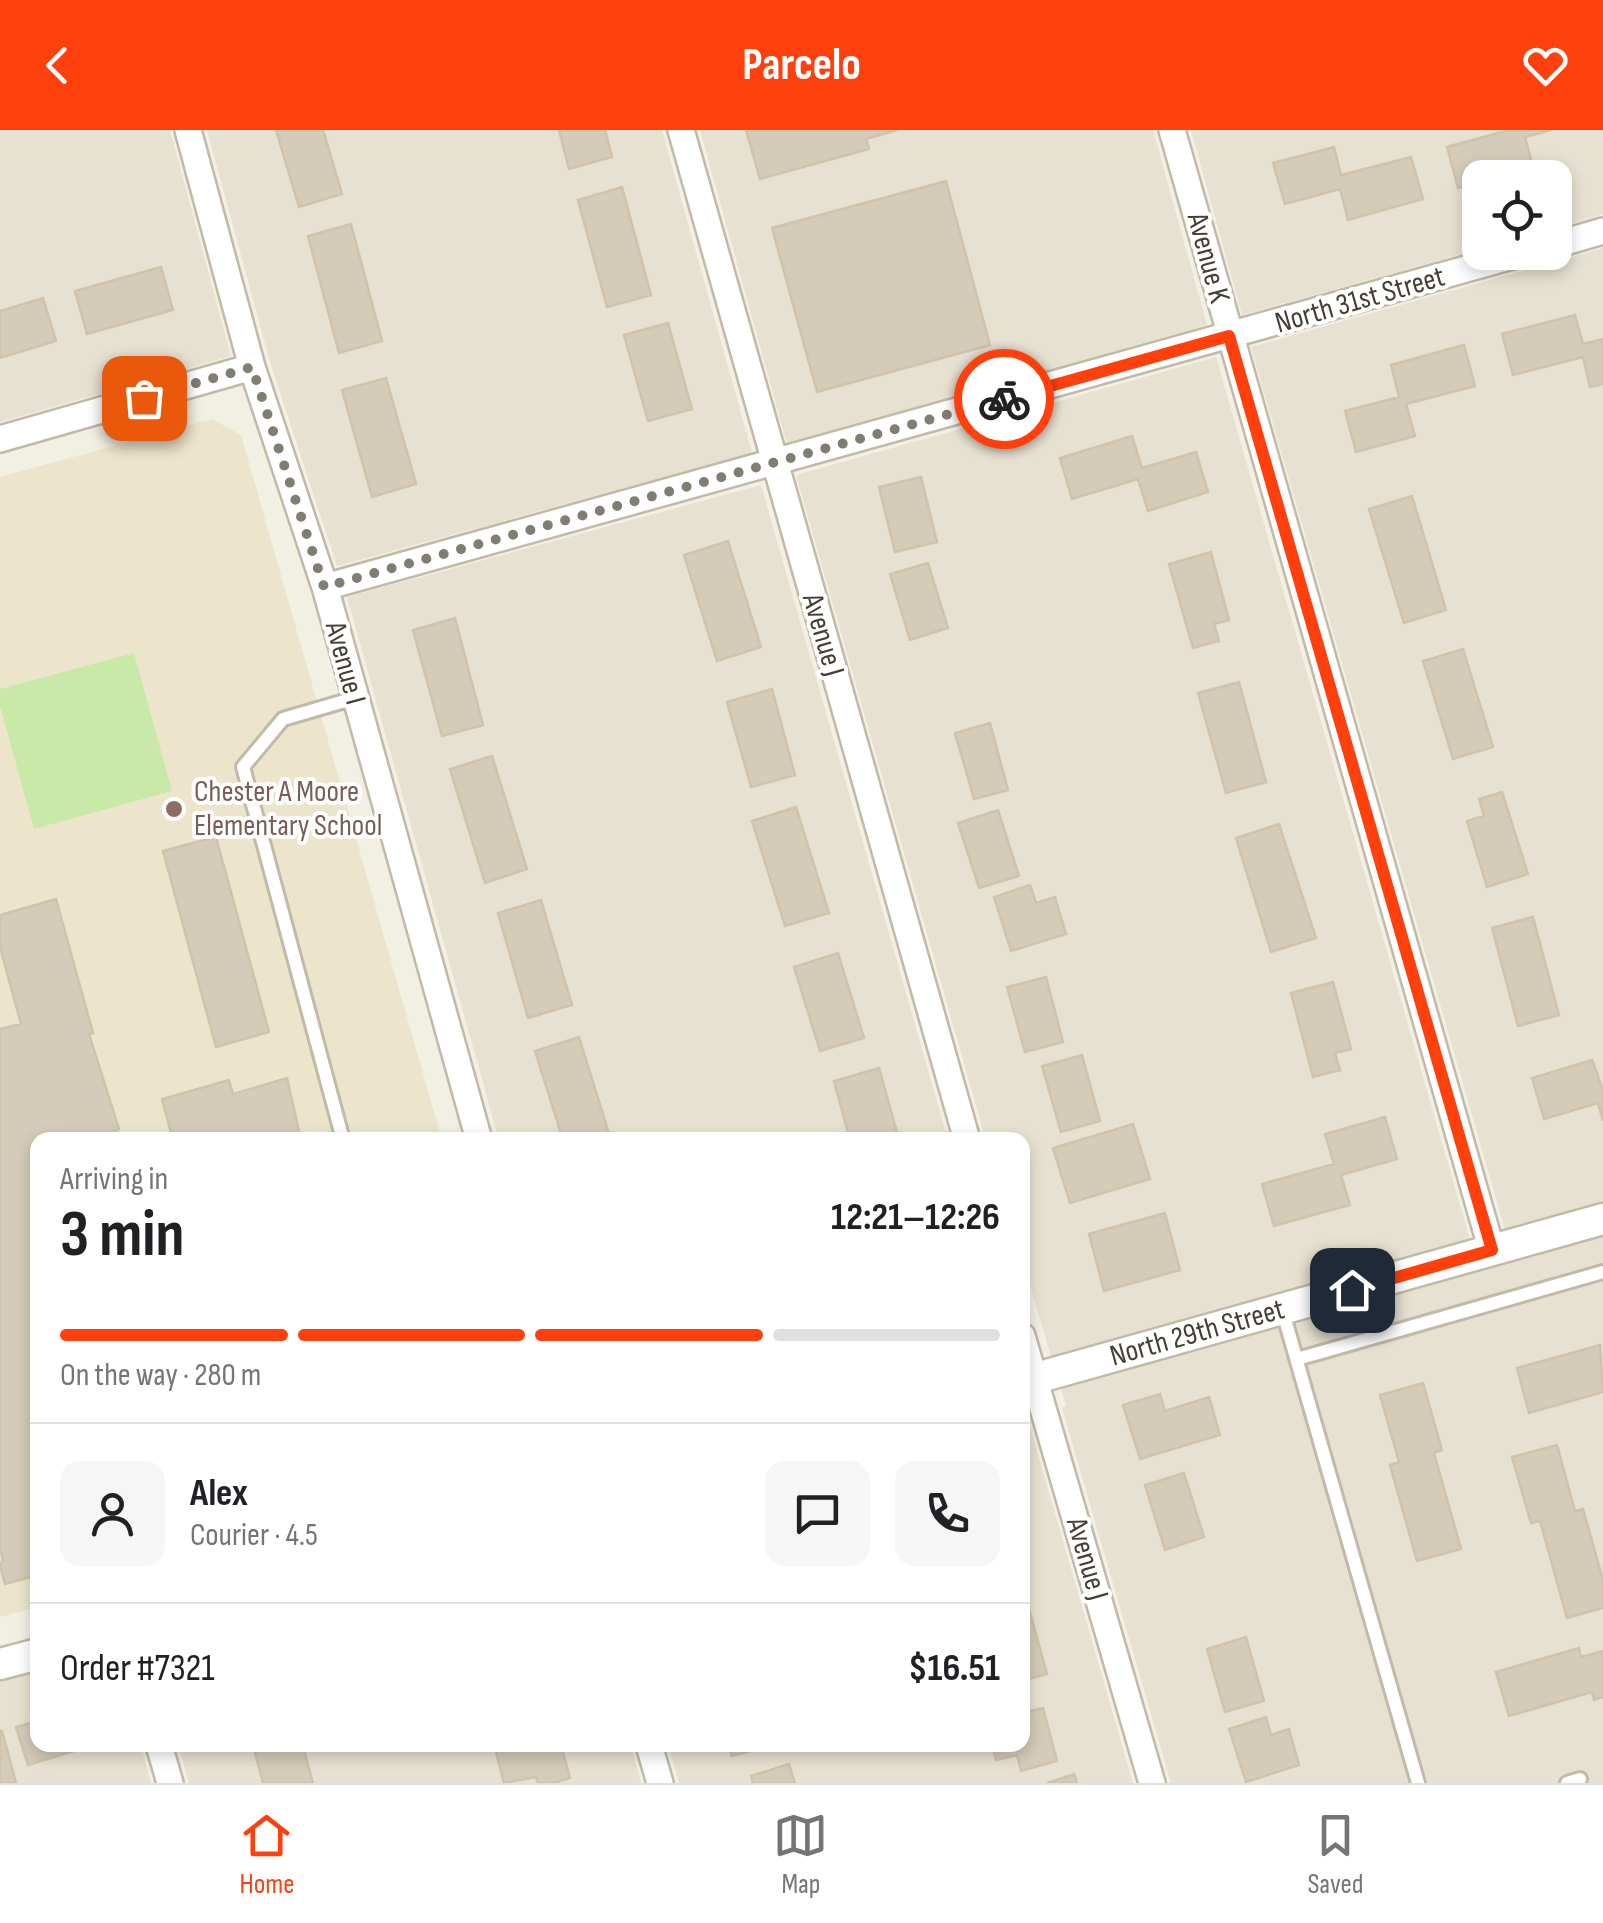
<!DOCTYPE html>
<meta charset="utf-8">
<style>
body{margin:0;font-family:"Sofia Sans Condensed",sans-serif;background:#f6f6f6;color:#202124;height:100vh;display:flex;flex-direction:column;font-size:38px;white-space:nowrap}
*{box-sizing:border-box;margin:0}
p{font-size:32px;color:#757577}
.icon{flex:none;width:55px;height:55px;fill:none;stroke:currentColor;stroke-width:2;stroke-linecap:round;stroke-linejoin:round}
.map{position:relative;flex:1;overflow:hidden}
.sheet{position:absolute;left:30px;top:1002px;width:1000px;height:620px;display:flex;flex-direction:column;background:#fff;border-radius:20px;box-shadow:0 5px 15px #0003}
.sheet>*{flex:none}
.tools{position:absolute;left:1462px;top:30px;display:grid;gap:20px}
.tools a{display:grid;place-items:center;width:110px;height:110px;border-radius:20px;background:#fff;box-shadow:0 5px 15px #0003;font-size:50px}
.pin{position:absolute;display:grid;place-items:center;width:85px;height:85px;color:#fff;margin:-42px;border-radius:20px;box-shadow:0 5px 15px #0006}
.courier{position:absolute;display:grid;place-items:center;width:100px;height:100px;margin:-50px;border:8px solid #ff400d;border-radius:50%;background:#fff;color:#222;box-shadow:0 2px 12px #0007}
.overview em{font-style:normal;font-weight:700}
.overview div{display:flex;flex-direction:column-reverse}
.overview{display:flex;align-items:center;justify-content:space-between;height:170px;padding:0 30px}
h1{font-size:65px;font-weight:700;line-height:75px}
.bar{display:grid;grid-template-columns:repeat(4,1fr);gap:15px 10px;align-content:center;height:120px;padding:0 30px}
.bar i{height:12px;border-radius:8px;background:#e0e0e0}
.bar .on{background:#ff400d}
.bar p{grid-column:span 4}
.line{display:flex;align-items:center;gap:25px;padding:0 30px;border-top:2px solid #e0e0e0}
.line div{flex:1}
.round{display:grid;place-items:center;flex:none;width:105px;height:105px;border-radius:20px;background:#f6f6f6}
header{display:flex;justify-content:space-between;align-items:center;height:130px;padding:0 30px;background:#ff400d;color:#fff;font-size:45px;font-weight:700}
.tab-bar{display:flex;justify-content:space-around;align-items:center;height:140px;border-top:2px solid #e0e0e0;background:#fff;font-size:28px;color:#757577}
.tab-bar a{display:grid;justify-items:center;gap:5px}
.tab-bar .on{color:#ff400d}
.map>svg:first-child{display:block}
</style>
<header><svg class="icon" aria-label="back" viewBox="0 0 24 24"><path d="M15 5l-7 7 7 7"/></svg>Parcelo<svg class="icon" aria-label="heart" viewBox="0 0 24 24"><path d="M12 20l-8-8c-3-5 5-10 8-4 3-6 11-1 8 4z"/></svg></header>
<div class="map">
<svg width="1603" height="1653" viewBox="0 0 1603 1653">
<rect width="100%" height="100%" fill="#f2efe3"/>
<path fill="#e7e1d1" d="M0,0H170L231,226L0,292Z
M207,0H662L752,323L337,436L270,232Z
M700,0H1153L1207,195L787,314Z
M1191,0H1603V84L1555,98V48H1480V119L1242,185Z
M1603,118V1072L1505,1100L1251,217Z
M1216,227L1470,1110L1051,1227L1023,1131L1022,1010H986L796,345Z
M761,355L948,1010H499L347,467Z
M1603,1105V1653H1171L1062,1278L1066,1276L1061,1258Z
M1027,1286L1133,1653H679L668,1615H1022V1287Z
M37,1541L38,1615H141L151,1653H0V1551Z
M178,1615H631L641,1653H189Z"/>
<path fill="#ece5cc" d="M212,289L241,305L442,1010H38L37,1477L0,1487V347Z"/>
<path fill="#c9e9a9" d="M134,523L172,661L34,699L0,576V559Z"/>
<path fill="#d4cbb8" stroke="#cfc3ab" stroke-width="2.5" d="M276,0H323L342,64L299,77Z
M559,0H605L612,27L569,39Z
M746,0H897L866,9L869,19L760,49Z
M1509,0H1551L1525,7L1533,37L1496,48H1480V52L1458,58L1447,17Z
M1334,17L1341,45L1411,27L1423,69L1348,90L1340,59L1285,74L1273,33Z
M946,51L990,215L817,262L772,98Z
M622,57L651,165L607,177L578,70Z
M351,94L382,211L339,223L308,106Z
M161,137L173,180L87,204L75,161Z
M43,168L56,211L0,228V181Z
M1575,185L1583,214L1603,209V254L1590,257L1583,227L1513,245L1502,204Z
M668,193L692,279L648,291L624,205Z
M1464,215L1475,256L1406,274L1415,306L1356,322L1345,281L1399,267L1391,235Z
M386,248L416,354L372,367L342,260Z
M1132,306L1142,338L1196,322L1208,362L1148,381L1138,349L1072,369L1060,328Z
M921,347L937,412L895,422L879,357Z
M1412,366L1446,480L1404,493L1369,379Z
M728,411L761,517L717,531L684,425Z
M1211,422L1229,490L1214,494L1219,511L1193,518L1169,434Z
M928,433L948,498L910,510L890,444Z
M455,488L483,595L442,606L413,500Z
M1463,519L1493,617L1453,629L1423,531Z
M1239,552L1266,652L1226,663L1198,563Z
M772,559L795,645L751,657L727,572Z
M990,593L1008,660L974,669L955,603Z
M492,626L527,739L485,753L450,639Z
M1502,662L1528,744L1487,757L1467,691L1484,686L1479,669Z
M796,677L829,783L785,796L752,691Z
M998,680L1019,746L979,758L958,693Z
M1279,694L1316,808L1271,822L1236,708Z
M216,707L269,902L216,917L163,721Z
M1030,755L1036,773L1055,767L1066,804L1011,821L994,767Z
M56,769L93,903L89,904L119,999L115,1001L118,1010H38V1445L5,1454L0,1436L3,1429L0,1420V899L21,894L0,817V785Z
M541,770L572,875L528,888L498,783Z
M1533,787L1559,885L1518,896L1492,798Z
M838,823L864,908L820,921L794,837Z
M1046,847L1063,912L1025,922L1007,857Z
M1333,852L1351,919L1335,923L1340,940L1313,947L1291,863Z
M579,907L611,1010H563L535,921Z
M1082,925L1100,991L1061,1002L1042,936Z
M1592,930L1603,960V991L1598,973L1544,989L1532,948Z
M879,938L899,1010H850L834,951Z
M287,948L301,1010H173L162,969L229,950L233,964Z
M1385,987L1397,1029L1341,1045L1350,1075L1274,1096L1262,1054L1334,1034L1325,1004Z
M1133,994L1150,1049L1070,1073L1053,1018Z
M1165,1083L1180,1140L1104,1161L1089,1104Z
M1600,1215L1603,1262L1529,1283L1517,1238Z
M1423,1253L1442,1320L1434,1323L1461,1419L1417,1431L1390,1335L1399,1332L1380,1265Z
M1160,1264L1165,1281L1209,1267L1220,1305L1140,1329L1123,1275Z
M1557,1315L1575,1381L1583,1379L1603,1450V1478L1567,1488L1540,1391L1531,1393L1512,1327Z
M1184,1343L1204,1407L1165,1420L1145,1355Z
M1029,1479L1047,1544L1022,1551V1481Z
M1246,1507L1264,1571L1225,1582L1207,1519Z
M1579,1518L1581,1527L1603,1521V1567L1594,1570L1592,1562L1509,1586L1496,1542Z
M1043,1578L1057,1631L1021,1641L1017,1625L996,1630L992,1615H1022V1583Z
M1266,1587L1271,1605L1289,1599L1299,1635L1246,1652L1229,1599Z
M38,1591V1615H80L81,1619L28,1635L16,1597Z
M0,1601H2L16,1653H0Z
M253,1615H319L304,1620L313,1653H263Z
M508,1615H561L570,1648L553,1653H538L536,1647L504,1653L495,1618Z
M729,1615H757L758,1619L732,1626Z
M789,1634L795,1653H753L751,1646Z
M1074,1644L1077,1653H1047Z"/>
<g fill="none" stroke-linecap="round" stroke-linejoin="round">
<g stroke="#c1baa8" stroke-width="18">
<path id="service" d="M343,1010L243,637L283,589L355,568
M1282,1179L1418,1653
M1297,1229L1603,1142
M1567,1653L1580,1649"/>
</g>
<g stroke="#c1baa8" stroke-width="30">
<path id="minor" d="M188,0L252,237L325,457L479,1010
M681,0L967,1010
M1172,0L1492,1121
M1555,115L1603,101
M0,309L252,237
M325,457L1527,122
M1022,1206L1152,1653
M159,1615L170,1653
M649,1615L660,1653"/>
</g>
<g stroke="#c1baa8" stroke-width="35">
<g id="tertiary">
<path id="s1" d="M1022,1252L1603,1089"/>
<path d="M0,1534L38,1524"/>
</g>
</g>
<use href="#service" stroke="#fff" stroke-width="12"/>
<use href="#minor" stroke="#fff" stroke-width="25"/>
<use href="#tertiary" stroke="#fff" stroke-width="30"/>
</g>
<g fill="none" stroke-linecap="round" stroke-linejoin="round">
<path stroke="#817d71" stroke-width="10" stroke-dasharray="0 18" d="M144,268L252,237L324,457L1004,269"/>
<path stroke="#ff400d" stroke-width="12" d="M1004,269L1229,206L1492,1120L1352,1160"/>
</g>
<circle fill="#8d6e63" stroke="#fff" stroke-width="4" cx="174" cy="679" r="10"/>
<g text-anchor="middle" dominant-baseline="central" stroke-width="8" stroke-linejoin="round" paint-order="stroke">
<g font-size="30" fill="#443f33" stroke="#fff">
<text transform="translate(1208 128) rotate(75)">Avenue K</text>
<text transform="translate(1360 170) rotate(-16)">North 31st Street</text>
<text transform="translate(823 505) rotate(74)">Avenue J</text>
<text transform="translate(345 533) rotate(75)">Avenue I</text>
<text stroke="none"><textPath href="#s1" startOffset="182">North 29th Street</textPath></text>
<text transform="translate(1087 1429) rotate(74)">Avenue J</text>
</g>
<g font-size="30" fill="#785e54" stroke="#fff" text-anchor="start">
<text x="194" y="662">Chester A Moore<tspan x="194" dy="34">Elementary School</tspan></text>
</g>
</g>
</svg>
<div class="tools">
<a><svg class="icon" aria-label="locate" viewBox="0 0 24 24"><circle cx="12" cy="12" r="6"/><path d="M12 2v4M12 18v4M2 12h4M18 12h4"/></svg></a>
</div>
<div class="pin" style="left:144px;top:268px;background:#ea580c"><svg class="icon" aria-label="bag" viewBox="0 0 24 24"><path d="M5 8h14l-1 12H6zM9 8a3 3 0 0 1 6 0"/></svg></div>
<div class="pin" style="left:1352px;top:1160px;background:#1f2937"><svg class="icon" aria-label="home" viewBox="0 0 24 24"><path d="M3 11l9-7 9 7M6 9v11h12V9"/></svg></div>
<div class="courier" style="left:1004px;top:269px"><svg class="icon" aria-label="bike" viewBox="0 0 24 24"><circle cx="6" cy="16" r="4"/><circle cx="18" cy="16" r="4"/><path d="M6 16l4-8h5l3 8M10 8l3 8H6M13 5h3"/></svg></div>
<section class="sheet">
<div class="overview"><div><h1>3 min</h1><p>Arriving in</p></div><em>12:21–12:26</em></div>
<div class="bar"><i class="on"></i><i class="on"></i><i class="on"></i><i></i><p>On the way · 280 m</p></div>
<div class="line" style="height:180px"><a class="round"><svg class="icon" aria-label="person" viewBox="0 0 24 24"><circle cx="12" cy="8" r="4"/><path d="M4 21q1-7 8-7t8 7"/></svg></a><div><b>Alex</b><p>Courier · 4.5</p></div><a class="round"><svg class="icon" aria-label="chat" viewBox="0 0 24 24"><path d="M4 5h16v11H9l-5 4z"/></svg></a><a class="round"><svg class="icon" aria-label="phone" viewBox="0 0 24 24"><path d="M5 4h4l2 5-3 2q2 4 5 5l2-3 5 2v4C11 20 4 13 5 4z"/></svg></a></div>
<div class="line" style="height:130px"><div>Order #7321</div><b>$16.51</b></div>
</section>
</div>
<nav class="tab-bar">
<a class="on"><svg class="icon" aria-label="home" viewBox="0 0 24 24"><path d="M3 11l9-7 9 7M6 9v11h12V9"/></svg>Home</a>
<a><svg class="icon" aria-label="map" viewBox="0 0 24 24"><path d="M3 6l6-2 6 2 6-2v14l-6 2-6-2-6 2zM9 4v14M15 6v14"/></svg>Map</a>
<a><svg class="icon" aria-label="saved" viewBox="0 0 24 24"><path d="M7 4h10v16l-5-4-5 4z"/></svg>Saved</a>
</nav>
